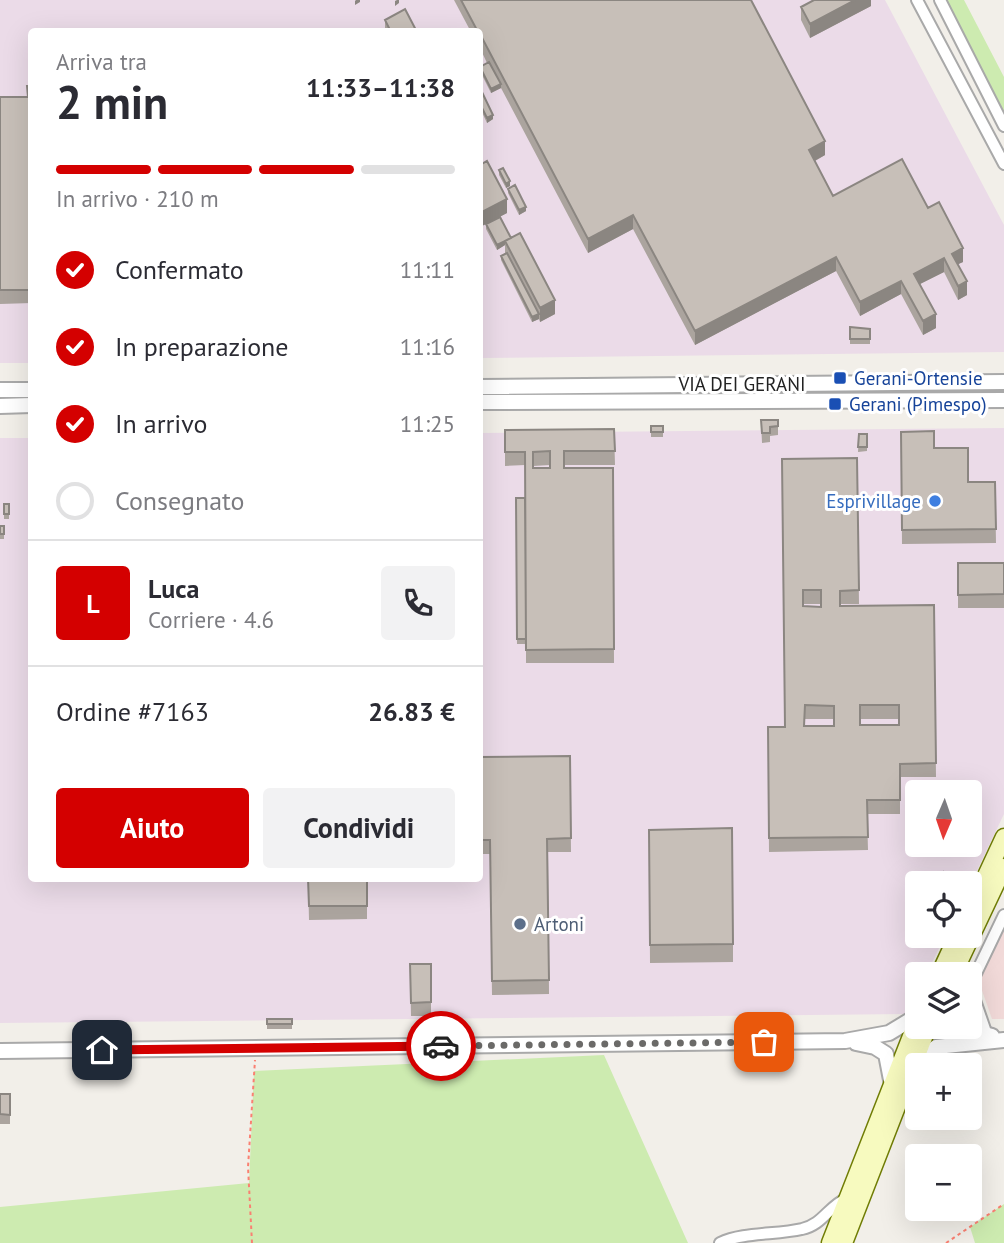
<!DOCTYPE html>
<html lang="it">
<meta charset="utf-8">
<style>
body{margin:0;font-family:"PT Sans",sans-serif;background:#f2f2f3;color:#2b2b33;height:100vh;display:flex;flex-direction:column;font-size:26px;white-space:nowrap}
*{box-sizing:border-box;margin:0}
p{font-size:23px;color:#7c7c81}
.icon{flex:none;width:38px;height:38px;fill:none;stroke:currentColor;stroke-width:2;stroke-linecap:round;stroke-linejoin:round}
.map{position:relative;flex:1;overflow:hidden}
.drawer{position:absolute;left:28px;top:28px;width:455px;height:854px;display:flex;flex-direction:column;background:#fff;border-radius:7px;box-shadow:0 7px 28px #0002}
.drawer>*{flex:none}
.needle{width:46px;rotate:182deg}
.controls{position:absolute;left:905px;top:780px;display:grid;gap:14px}
.controls a{display:grid;place-items:center;width:77px;height:77px;border-radius:7px;background:#fff;box-shadow:0 7px 28px #0002;font-size:35px}
.pin{position:absolute;display:grid;place-items:center;width:60px;height:60px;color:#fff;margin:-30px;border-radius:14px;box-shadow:0 4px 10px #0006}
.courier{position:absolute;display:grid;place-items:center;width:70px;height:70px;margin:-35px;border:5px solid #d40000;border-radius:50%;background:#fff;color:#222;box-shadow:0 2px 9px #0007}
.summary em{font-style:normal;font-weight:700}
.summary div{display:flex;flex-direction:column-reverse}
.summary{display:flex;align-items:center;justify-content:space-between;height:119px;padding:0 28px}
h1{font-size:46px;font-weight:700;line-height:52px}
.bar{display:grid;grid-template-columns:repeat(4,1fr);gap:10px 7px;align-content:center;height:84px;padding:0 28px}
.bar i{height:9px;border-radius:5px;background:#e1e1e2}
.bar .selected{background:#d40000}
.bar p{grid-column:span 4}
.line{display:flex;align-items:center;gap:18px;padding:0 28px;border-top:2px solid #e1e1e2}
.line div{flex:1}
.round{display:grid;place-items:center;flex:none;width:74px;height:74px;border-radius:7px;background:#f2f2f3}
ol{padding:0 28px;list-style:none}
li{display:flex;align-items:center;gap:21px;height:77px}
li p{margin-inline-start:auto}
li .icon{padding:7px;border-radius:50%;background:#d40000;color:#fff;stroke-width:4}
li:last-child{color:#7c7c81}
li i{width:38px;height:38px;border:4px solid #e1e1e2;border-radius:50%}
.primary-button{display:flex;gap:14px;margin-top:auto;padding:14px 28px}
.primary-button a{flex:1;height:80px;border-radius:7px;background:#d40000;color:#fff;font-size:28px;font-weight:700;line-height:80px;text-align:center}
.primary-button a+a{background:#f2f2f3;color:#2b2b33}
.map>svg:first-child{display:block}
</style>
<div class="map">
<svg width="1004" height="1243" viewBox="0 0 1004 1243">
<rect width="100%" height="100%" fill="#f2efe9"/>
<path fill="#f2dad9" d="M1004,930V1019H992L979,982Z"/>
<path fill="#ebdbe8" fill-rule="evenodd" d="M0,0H885L1004,225V352L480,358V32H32L31,363H0Z
M1004,428V814L970,885L917,884V936H945L926,975H917V993L907,1014L0,1023V438H31L32,878H480V433ZM917,793H970V845H917Z"/>
<path fill="#cdebb0" d="M943,0H964L1004,77V115Z
M604,1055L688,1243H0V1207L249,1183L254,1071Z
M1004,1204V1243H975L970,1227Z"/>
<g fill="none" stroke-linecap="round" stroke-linejoin="round">
<g stroke="#a9a9a9" stroke-width="14">
<path id="minor" d="M917,0L1004,164
M940,0L1004,126
M987,1035L970,986L1004,915
M720,1243C743,1232 776,1235 802,1229C822,1225 829,1206 846,1199"/>
</g>
<g stroke="#a9a9a9" stroke-width="18">
<path id="tertiary" d="M480,387L1004,382
M0,390H32
M480,402L1004,400
M0,406L32,405
M958,1027L992,1036
M856,1043L875,1047L886,1054L891,1080
M0,1051L845,1041L889,1033L917,1016
M914,1064L936,1047L1004,1040"/>
</g>
<g stroke="#707d05" stroke-width="19">
<path id="secondary" d="M970,910L1004,837
M939,975L957,936
M953,975L1004,867
M830,1243L917,1021
M844,1243L928,1027"/>
</g>
<path stroke="#fa8072" stroke-width="2" stroke-dasharray="3.5 3.5" stroke-linecap="butt" d="M252,1243L248,1167L255,1060
M946,1243L1004,1204"/>
<use href="#minor" stroke="#fff" stroke-width="10"/>
<use href="#tertiary" stroke="#fff" stroke-width="14"/>
<use href="#secondary" stroke="#f7fabf" stroke-width="16"/>
</g>
<path fill="#aba49e" fill-rule="evenodd" d="M454,0H751L825,155L815,161L833,196L928,208L963,262L958,264L967,295L958,300L944,272L920,284L936,328L923,335L901,294L860,316L836,271L695,345L633,229L588,253L501,88L491,93L480,71V67L487,63L480,48V32H471Z
M871,0V6L810,38L801,20V7Z
M385,20L417,32H385Z
M32,86V303L0,304V97H27Z
M480,88L493,119L487,123L480,108Z
M480,146L482,164L507,213L480,227Z
M499,170L510,186L506,188L499,175Z
M508,189L526,211L519,215L508,193Z
M486,224L511,238L555,314L540,322L539,319L532,322L501,260V256L505,253V245L497,250L486,229Z
M850,327L870,329V344H850Z
M761,420H778V435L770,436V442L762,443Z
M651,426H663V437H651Z
M614,429L615,465H564V468H613L614,663H526V644H517L516,503L525,498V465L505,466V430ZM550,465V468H533V466Z
M901,432L934,448L968,482H995L996,543L902,544Z
M859,434H867V451L858,452Z
M857,458L859,604H840V606L934,605L936,777H900V814H867L868,850L769,852L768,727H785L782,459ZM803,604H821V607L803,606ZM805,719H834V726H805ZM860,719H899V725H860Z
M4,504H9V519H4Z
M0,526H4V539H0Z
M958,563H1004V608H958Z
M570,756L571,852H548L549,994L492,995L490,854H480V757Z
M649,830L733,944V962L650,963Z
M308,878H367V919L309,920Z
M410,964H431V1016H411Z
M267,1019H292V1029H267Z
M0,1094H10V1124H0Z"/>
<path fill="#8b8681" d="M356,0H360V2L355,5V1Z
M397,0H399V3L395,6V1Z
M855,0H871V6L810,38V24Z
M501,84V88L491,93V89Z
M493,115V119L487,123V118Z
M825,141V155L809,164V150Z
M482,151V165L480,167V153Z
M510,181V186L506,188V184Z
M507,199V213L480,227V223L482,221V212Z
M526,207V211L519,215V210Z
M633,215V229L588,253V239Z
M505,241V245L497,250V245Z
M963,248V262L952,267V254Z
M836,257V271L695,345V331Z
M944,258V272L914,287V274Z
M901,281V294L860,316V302Z
M967,281V295L958,300V286Z
M555,300V314L540,322V308Z
M539,314V319L532,322V317Z
M936,314V328L923,335V321Z"/>
<path fill="#c7bfb8" stroke="#8b8681" stroke-width="2" fill-rule="evenodd" d="M461,0H751L825,141L809,150L833,196L902,159L928,208L939,202L963,248L952,254L967,281L958,286L944,258L914,274L936,314L923,321L901,281L860,302L836,257L695,331L633,215L588,239L480,34V32H478Z
M814,0H855L810,24L801,7Z
M405,9L417,32H391L385,20Z
M489,62L501,84L491,89L480,67Z
M27,86H32V97H28Z
M480,88L493,115L487,118L480,104Z
M0,97H32V290H0Z
M487,161L507,199L482,212L480,207V165Z
M503,168L510,181L506,184L499,170Z
M515,185L526,207L519,210L508,189Z
M500,217L511,238L497,245L486,224Z
M520,233L555,300L540,308L505,241Z
M507,253L539,314L532,317L501,256Z
M850,327L870,329V339H850Z
M761,420H778V426L770,427V433H762Z
M651,426H663V432H651Z
M614,429L615,451H564V468H613L614,649L526,650L525,452H505V430ZM550,451V468H533V452Z
M934,431V448H968V482H995L996,529L902,530L901,432Z
M859,434H867V447H858Z
M857,458L859,590L840,591V606L934,605L936,763L900,764V800H867L868,837L769,838L768,727H785L782,459ZM803,590H821V607L803,606ZM805,705L834,706V726H804ZM860,705H899V725H860Z
M516,498H525L526,639H517Z
M4,504H9V514H4Z
M0,526H4V534H0Z
M958,563H1004V594L958,595Z
M570,756L571,838L547,839L549,980L492,981L490,840H480V757Z
M732,828L733,944L650,945L649,830Z
M944,872L953,877L950,884H943L939,882Z
M308,878H367V906H309Z
M410,964H431V1002L411,1003Z
M267,1019H292V1024H267Z
M0,1094H10V1115L0,1114Z"/>
<g fill="none" stroke-linecap="round" stroke-linejoin="round">
<path stroke="#6b6a68" stroke-width="7" stroke-dasharray="0 12.6" d="M441,1046L764,1042"/>
<path stroke="#d40000" stroke-width="9" d="M102,1050L441,1046"/>
</g>
<g fill="#1a4fb4" stroke="#fff" stroke-width="2.5">
<rect x="833" y="371" width="14" height="14" rx="3.5"/>
<rect x="828" y="397" width="14" height="14" rx="3.5"/>
</g>
<circle fill="#3f7fe0" stroke="#fff" stroke-width="2.5" cx="935" cy="501" r="7"/>
<circle fill="#5c6f8a" stroke="#fff" stroke-width="2.5" cx="520" cy="924" r="7"/>
<g text-anchor="middle" dominant-baseline="central" stroke-width="6" stroke-linejoin="round" paint-order="stroke">
<g font-size="19" fill="#164399" stroke="#fff" text-anchor="start">
<text x="854" y="378">Gerani-Ortensie</text>
<text x="849" y="404">Gerani (Pimespo)</text>
</g>
<g font-size="19" fill="#222" stroke="#fff">
<text x="742" y="384">VIA DEI GERANI</text>
</g>
<g font-size="19" fill="#366cbe" stroke="#fff" text-anchor="end">
<text x="921" y="501">Esprivillage</text>
</g>
<g font-size="19" fill="#4e5e75" stroke="#fff" text-anchor="start">
<text x="534" y="924">Artoni</text>
</g>
</g>
</svg>
<div class="controls">
<a><svg class="needle" viewBox="-14 -14 28 28"><path d="M0-13l5 13h-10z" fill="#e53935"/><path d="M0 13l5-13h-10z" fill="#7c7c81"/></svg></a>
<a><svg class="icon" aria-label="locate" viewBox="0 0 24 24"><circle cx="12" cy="12" r="6"/><path d="M12 2v4M12 18v4M2 12h4M18 12h4"/></svg></a>
<a><svg class="icon" aria-label="layers" viewBox="0 0 24 24"><path d="M12 4l9 5-9 5-9-5zM3 14l9 5 9-5"/></svg></a>
<a>+</a>
<a>−</a>
</div>
<div class="pin" style="left:764px;top:1042px;background:#ea580c"><svg class="icon" aria-label="bag" viewBox="0 0 24 24"><path d="M5 8h14l-1 12H6zM9 8a3 3 0 0 1 6 0"/></svg></div>
<div class="pin" style="left:102px;top:1050px;background:#1f2937"><svg class="icon" aria-label="home" viewBox="0 0 24 24"><path d="M3 11l9-7 9 7M6 9v11h12V9"/></svg></div>
<div class="courier" style="left:441px;top:1046px"><svg class="icon" aria-label="car" viewBox="0 0 24 24"><path d="M5 17H2v-5l4-1 3-4h7l3 4 3 1v5h-3M9 17h6M6 11h13"/><circle cx="7" cy="17" r="2"/><circle cx="17" cy="17" r="2"/></svg></div>
<section class="drawer">
<div class="summary"><div><h1>2 min</h1><p>Arriva tra</p></div><em>11:33–11:38</em></div>
<div class="bar"><i class="selected"></i><i class="selected"></i><i class="selected"></i><i></i><p>In arrivo · 210 m</p></div>
<ol>
<li><svg class="icon" aria-label="check" viewBox="0 0 24 24"><path d="M5 12l5 5 9-10"/></svg>Confermato<p>11:11</p></li>
<li><svg class="icon" aria-label="check" viewBox="0 0 24 24"><path d="M5 12l5 5 9-10"/></svg>In preparazione<p>11:16</p></li>
<li><svg class="icon" aria-label="check" viewBox="0 0 24 24"><path d="M5 12l5 5 9-10"/></svg>In arrivo<p>11:25</p></li>
<li><i></i>Consegnato</li>
</ol>
<div class="line" style="height:126px"><b class="round" style="background:#d40000;color:#fff">L</b><div><b>Luca</b><p>Corriere · 4.6</p></div><a class="round"><svg class="icon" aria-label="phone" viewBox="0 0 24 24"><path d="M5 4h4l2 5-3 2q2 4 5 5l2-3 5 2v4C11 20 4 13 5 4z"/></svg></a></div>
<div class="line" style="height:91px"><div>Ordine #7163</div><b>26.83 €</b></div>
<div class="primary-button"><a>Aiuto</a><a>Condividi</a></div>
</section>
</div>
